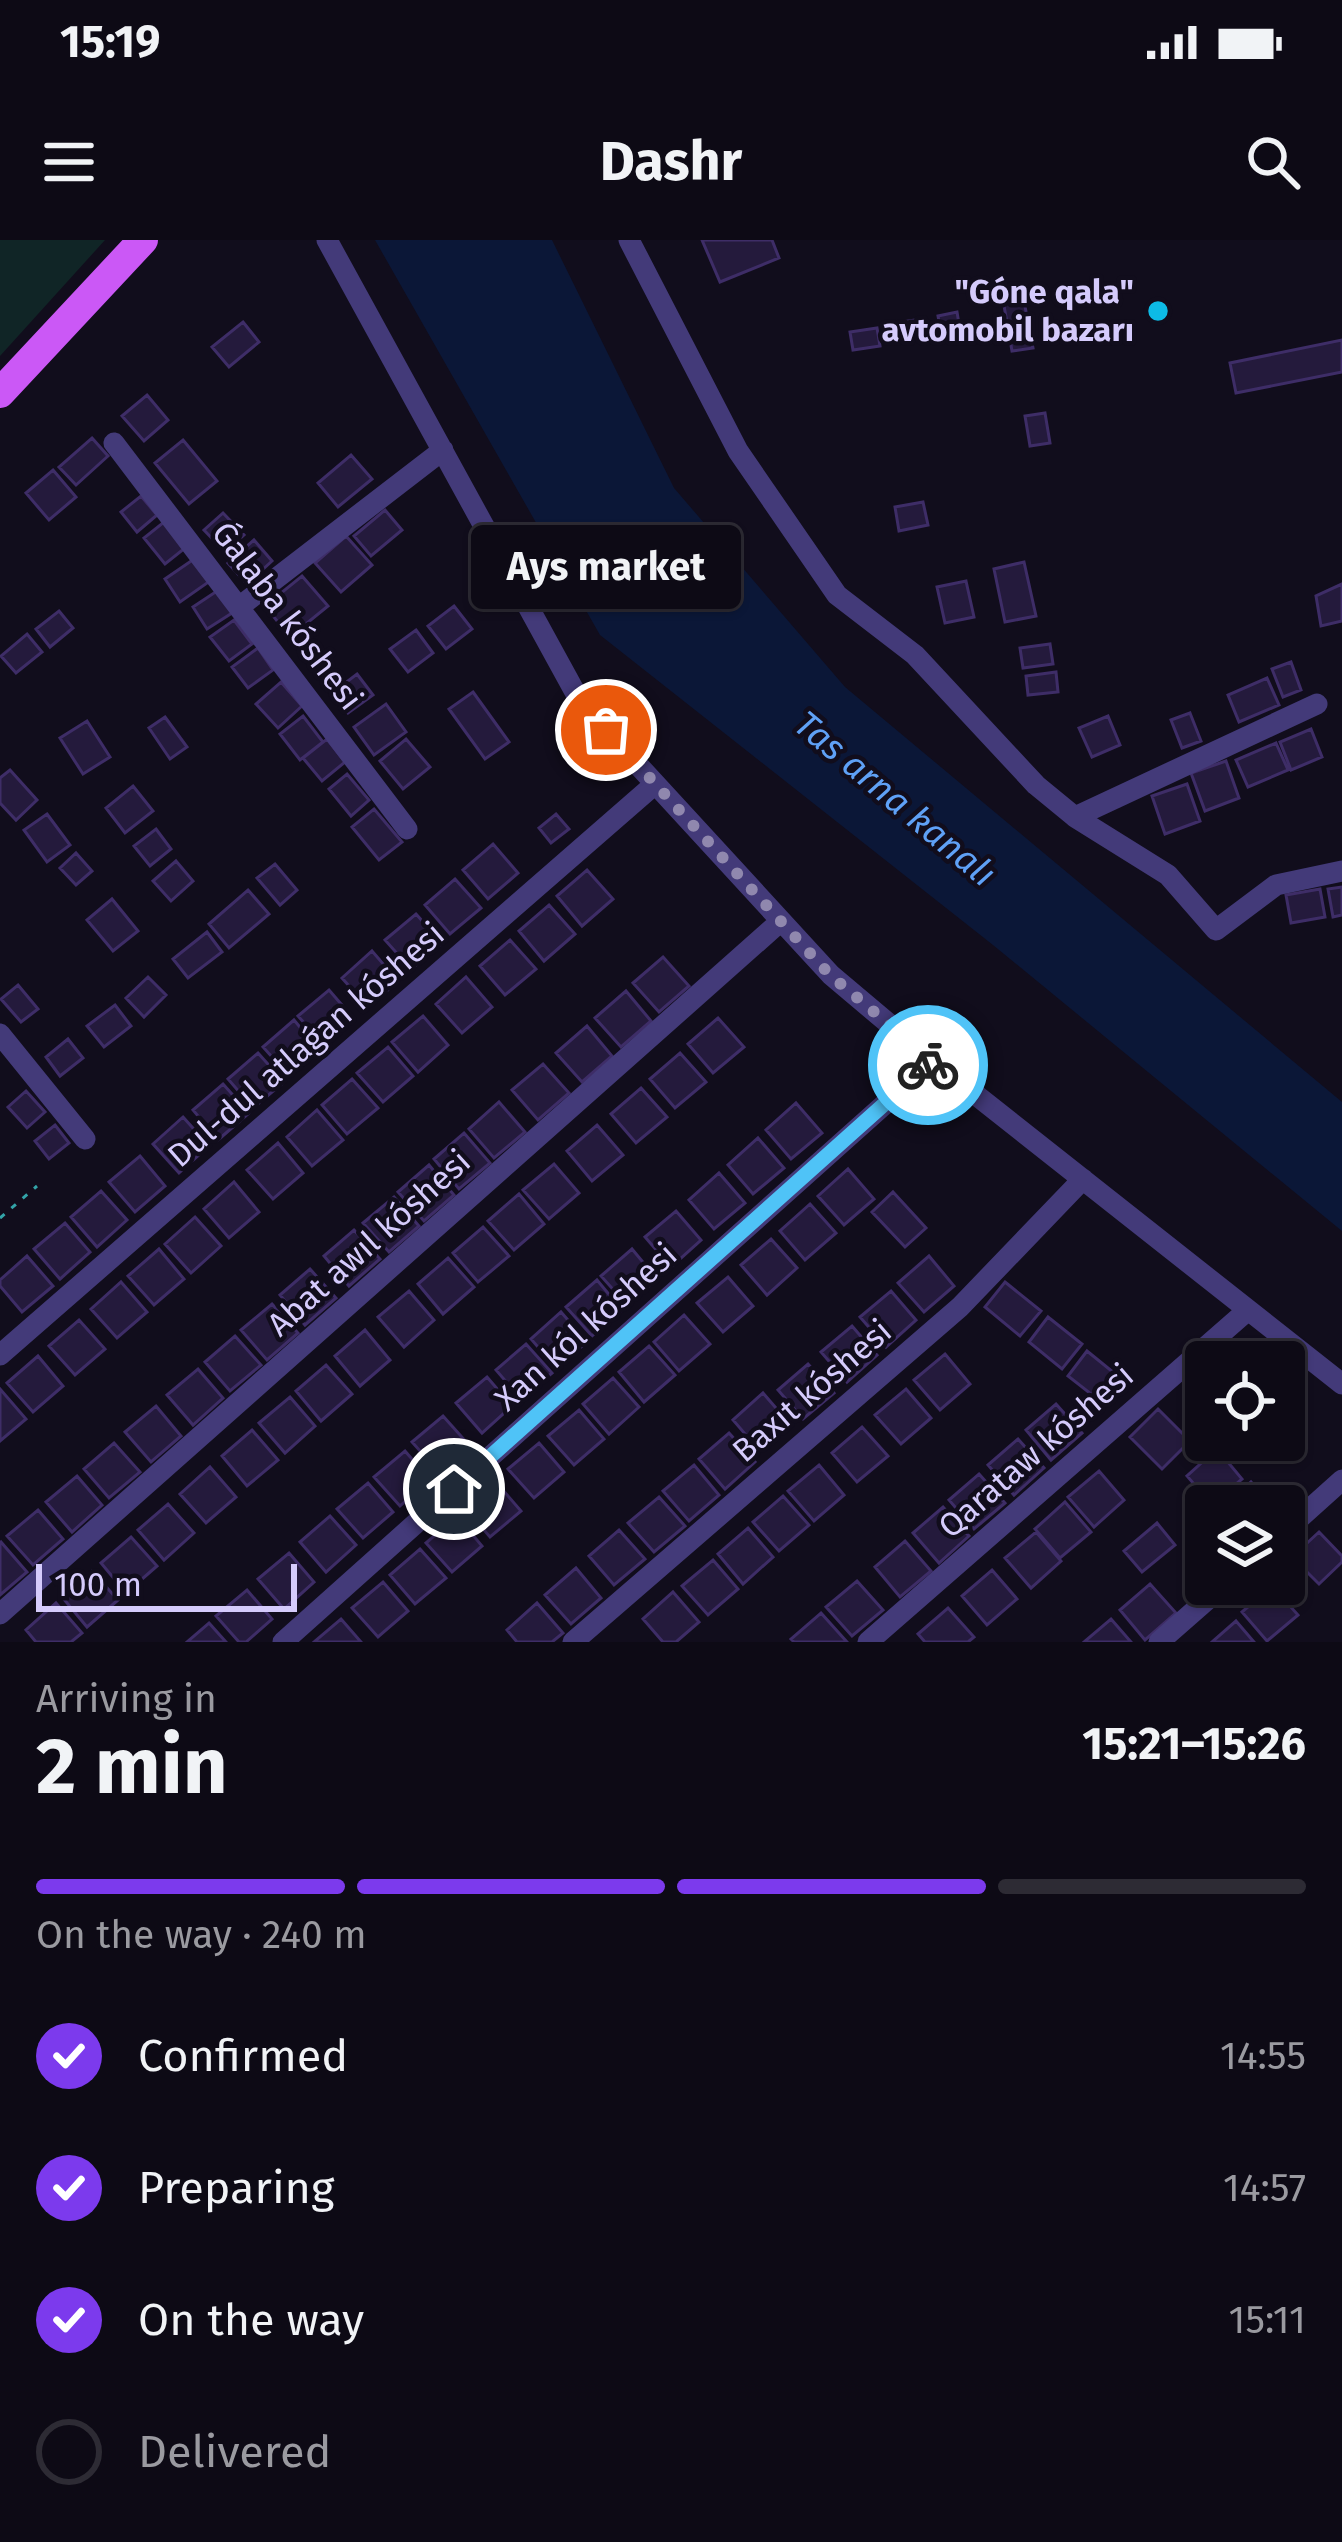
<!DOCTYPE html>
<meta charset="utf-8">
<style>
body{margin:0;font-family:"Fira Sans",sans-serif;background:#1b1822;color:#f1f3f6;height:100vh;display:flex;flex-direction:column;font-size:45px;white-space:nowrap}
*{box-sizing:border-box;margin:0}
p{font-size:39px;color:#9a9aa0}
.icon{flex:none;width:66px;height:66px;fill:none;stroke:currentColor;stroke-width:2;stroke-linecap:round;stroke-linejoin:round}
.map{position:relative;height:1402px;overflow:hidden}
.panel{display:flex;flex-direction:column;background:#0d0a15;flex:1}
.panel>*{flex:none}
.controls{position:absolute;left:1185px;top:1101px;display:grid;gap:24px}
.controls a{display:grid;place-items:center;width:120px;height:120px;border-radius:12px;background:#0d0a15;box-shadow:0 3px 9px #0004,0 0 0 3px #2d2b34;font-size:60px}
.scale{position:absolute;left:36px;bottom:30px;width:261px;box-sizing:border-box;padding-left:12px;border:6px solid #d5cbfc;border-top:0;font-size:33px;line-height:42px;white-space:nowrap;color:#d5cbfc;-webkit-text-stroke:9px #110d1c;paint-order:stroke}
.pin{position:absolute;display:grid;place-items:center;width:102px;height:102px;color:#fff;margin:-51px;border:6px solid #fff;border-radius:50%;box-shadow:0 3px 12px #0007}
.courier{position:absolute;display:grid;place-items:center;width:120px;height:120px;margin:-60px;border:9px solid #4fc3f7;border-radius:50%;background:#fff;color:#222;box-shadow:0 3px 15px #0007}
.bubble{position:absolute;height:84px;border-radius:12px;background:#0d0a15;box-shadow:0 3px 9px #0004,0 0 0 3px #2d2b34;font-size:39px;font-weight:700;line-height:84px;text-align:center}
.head em{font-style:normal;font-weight:700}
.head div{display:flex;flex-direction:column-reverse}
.head{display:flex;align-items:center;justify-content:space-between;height:204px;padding:0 36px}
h1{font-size:78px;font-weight:700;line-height:90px}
.bar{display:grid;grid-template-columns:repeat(4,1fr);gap:18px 12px;align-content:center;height:144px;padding:0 36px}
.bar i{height:15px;border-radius:9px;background:#2d2b34}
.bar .selected{background:#7c3aed}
.bar p{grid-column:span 4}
ol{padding:0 36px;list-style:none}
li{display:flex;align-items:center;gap:36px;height:132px}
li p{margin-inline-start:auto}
li .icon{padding:12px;border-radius:50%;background:#7c3aed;color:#fff;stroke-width:4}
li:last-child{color:#9a9aa0}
li i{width:66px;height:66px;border:6px solid #2d2b34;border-radius:50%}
.status{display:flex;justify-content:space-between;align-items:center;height:84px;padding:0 60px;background:#0d0a15;direction:ltr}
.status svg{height:33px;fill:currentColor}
header{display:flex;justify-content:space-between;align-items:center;height:156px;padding:0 36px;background:#0d0a15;font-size:54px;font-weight:700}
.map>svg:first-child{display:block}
</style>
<div class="status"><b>15:19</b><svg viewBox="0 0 49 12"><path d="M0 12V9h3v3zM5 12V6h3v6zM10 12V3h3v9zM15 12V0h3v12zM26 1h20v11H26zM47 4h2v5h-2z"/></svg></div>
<header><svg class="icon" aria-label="menu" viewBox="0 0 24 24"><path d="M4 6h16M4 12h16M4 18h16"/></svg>Dashr<svg class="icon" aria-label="search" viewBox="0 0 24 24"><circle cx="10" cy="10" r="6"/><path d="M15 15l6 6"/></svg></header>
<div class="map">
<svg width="1342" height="1402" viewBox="0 0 1342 1402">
<rect width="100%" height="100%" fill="#110d1c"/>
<path fill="#102526" d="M0,0H105L0,116Z"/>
<path fill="#0b1737" d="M375,0H552L674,248L845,447L1342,862V991L993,705L600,395Z"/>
<path fill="#241a3c" stroke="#3e2d67" stroke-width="3" d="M702,0H772L779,18L720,42Z
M1023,56L1033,108L1012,111L1003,60Z
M957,72L960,90L941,93L938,76Z
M922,79L925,97L898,101L895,83Z
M243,82L259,102L229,127L212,107Z
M877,88L880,106L853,110L850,92Z
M1342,100V132L1236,153L1230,123Z
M147,155L168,180L144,201L122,176Z
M1045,173L1050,203L1030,206L1025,176Z
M92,198L108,216L76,245L59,227Z
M183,200L217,241L189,264L155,223Z
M351,215L372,239L338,267L318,243Z
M53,230L76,257L49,280L26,253Z
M141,256L157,275L137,292L121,272Z
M923,262L928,285L899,291L895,267Z
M385,270L402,290L371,316L354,296Z
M223,273L244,295L225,312L204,290Z
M164,282L185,308L165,324L144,298Z
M346,296L372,325L341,352L315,323Z
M254,300L272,321L247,344L228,323Z
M194,319L210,341L180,362L165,339Z
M1024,322L1036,376L1005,382L994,329Z
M302,336L328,366L290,397L265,366Z
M966,341L974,377L945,383L937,347Z
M1342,344V381L1321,386L1316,356Z
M217,351L232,373L207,389L193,367Z
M454,366L472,389L446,409L428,386Z
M59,371L73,388L50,407L36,389Z
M234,380L252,404L229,421L210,397Z
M416,390L433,413L408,432L390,409Z
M27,394L42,412L16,433L1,416Z
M1050,404L1053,424L1023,428L1020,408Z
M258,408L273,430L248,448L232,427Z
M1291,422L1301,450L1283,457L1272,429Z
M1056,432L1058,452L1028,455L1026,436Z
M357,434L373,455L348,473L332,453Z
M1267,438L1279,465L1239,482L1228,455Z
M281,442L302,466L278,488L256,464Z
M473,452L509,502L485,519L449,469Z
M386,464L406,492L374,515L354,487Z
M1190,473L1201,501L1182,508L1171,480Z
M303,476L323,502L300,520L280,494Z
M1108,476L1120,505L1092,517L1079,488Z
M165,477L187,507L170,519L149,488Z
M87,481L110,517L83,534L60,498Z
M1311,489L1322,517L1291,530L1280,502Z
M327,499L345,522L322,541L303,518Z
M406,499L430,527L403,549L380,521Z
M1276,503L1288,530L1248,547L1236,520Z
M1226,521L1239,558L1205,571L1191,533Z
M10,530L37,560L16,580L0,563V538Z
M347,534L369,560L351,576L329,549Z
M1187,544L1200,581L1165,594L1152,556Z
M133,546L153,571L125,593L106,568Z
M374,569L402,602L379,620L352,587Z
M47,574L70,605L47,622L24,590Z
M556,574L569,589L551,603L539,588Z
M156,589L171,609L150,626L134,606Z
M493,604L518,633L488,659L463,630Z
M76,613L92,631L76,645L60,628Z
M176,621L193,641L171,661L153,641Z
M275,624L297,650L280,665L257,638Z
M587,630L613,659L582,686L557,656Z
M455,639L481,668L450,694L425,665Z
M1342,647V675L1333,677L1328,649Z
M1320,649L1325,677L1291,683L1286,655Z
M248,650L269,674L229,708L209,684Z
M112,659L138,691L113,711L87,680Z
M549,665L575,694L544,721L519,691Z
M416,674L442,703L411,729L385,700Z
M207,692L222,712L188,738L173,719Z
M510,700L536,729L505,755L480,726Z
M372,711L398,741L368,767L342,738Z
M663,717L689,746L659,772L633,743Z
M148,737L166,755L144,777L126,758Z
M466,737L492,767L462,793L436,764Z
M18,745L38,769L21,782L1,759Z
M329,750L354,779L324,805L298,776Z
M626,751L651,781L621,807L595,778Z
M115,765L131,786L104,807L87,786Z
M423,776L448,805L418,832L392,802Z
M718,778L744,807L713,833L688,804Z
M294,780L319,810L289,836L263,807Z
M587,786L612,816L582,842L556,813Z
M68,799L83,818L60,836L46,817Z
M388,807L413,836L383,862L357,833Z
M258,813L284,842L253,868L228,839Z
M680,813L706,842L675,868L650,839Z
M543,824L569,853L538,880L512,850Z
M352,839L378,868L347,894L322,865Z
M223,844L249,873L218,900L193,870Z
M641,848L667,877L636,903L611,874Z
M26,851L45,872L27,888L8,867Z
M499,862L525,892L494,918L469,889Z
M796,863L822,893L791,919L766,890Z
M317,870L343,900L312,926L287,897Z
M183,877L209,906L179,933L153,904Z
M55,885L69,903L49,919L35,901Z
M597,885L623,915L592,941L567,911Z
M464,893L490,923L459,949L434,919Z
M758,898L784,928L753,954L728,925Z
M278,903L303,933L273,959L247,930Z
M140,916L165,946L135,972L109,942Z
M554,924L579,953L549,979L523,950Z
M429,925L454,955L424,981L398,952Z
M848,929L874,959L844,985L818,956Z
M719,933L745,963L714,989L689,960Z
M234,942L259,972L229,998L204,969Z
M101,951L127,980L97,1007L71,977Z
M893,952L926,988L905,1007L872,972Z
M519,954L544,984L514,1010L488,981Z
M394,957L419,986L389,1012L363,983Z
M810,964L836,993L805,1020L780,991Z
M676,971L701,1000L671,1027L645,997Z
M195,977L221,1006L191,1033L165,1004Z
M65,983L90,1012L60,1039L34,1009Z
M483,987L509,1016L478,1042L453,1013Z
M354,990L380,1019L349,1046L324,1016Z
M771,999L797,1028L767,1055L741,1025Z
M159,1009L184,1039L154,1065L128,1036Z
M632,1009L657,1039L627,1065L601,1036Z
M27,1016L53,1046L22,1072L0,1046V1040Z
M929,1016L954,1046L924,1072L898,1043Z
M448,1018L474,1047L443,1074L418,1044Z
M310,1029L336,1058L305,1085L280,1055Z
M728,1037L753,1066L723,1092L697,1063Z
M597,1040L622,1070L592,1096L566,1067Z
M121,1042L147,1072L117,1098L91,1069Z
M1005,1042L1041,1071L1020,1096L985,1067Z
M409,1051L434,1080L404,1107L378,1077Z
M891,1051L916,1080L886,1107L860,1077Z
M272,1064L298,1093L267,1120L241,1090Z
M561,1072L587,1102L556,1128L531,1099Z
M684,1075L710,1104L679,1131L654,1102Z
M1048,1077L1082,1104L1062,1129L1029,1102Z
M79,1080L105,1109L75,1135L49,1106Z
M852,1086L877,1115L847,1142L821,1112Z
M365,1090L390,1120L360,1146L335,1116Z
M235,1096L261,1125L230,1151L205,1122Z
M526,1104L552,1133L521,1159L496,1130Z
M649,1106L675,1135L644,1162L619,1132Z
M1087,1111L1124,1141L1105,1165L1068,1136Z
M945,1114L970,1144L940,1170L914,1140Z
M38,1116L63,1146L33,1172L7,1143Z
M808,1124L834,1153L803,1179L778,1150Z
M326,1125L352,1154L321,1181L296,1151Z
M198,1129L223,1158L193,1185L167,1155Z
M487,1137L512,1166L482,1193L456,1163Z
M613,1138L639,1167L609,1194L583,1164Z
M0,1149L26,1179L0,1201Z
M906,1149L931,1178L901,1204L875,1175Z
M763,1153L789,1183L758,1209L733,1180Z
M290,1157L315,1186L285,1213L259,1183Z
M1056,1164L1082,1193L1051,1220L1026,1190Z
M156,1166L181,1196L151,1222L125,1192Z
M1158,1169L1190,1201L1162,1229L1130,1197Z
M579,1170L604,1199L574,1225L548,1196Z
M443,1176L469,1205L438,1231L412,1202Z
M862,1187L888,1216L857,1242L832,1213Z
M252,1190L278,1220L247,1246L222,1216Z
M729,1193L755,1222L725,1249L699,1219Z
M1018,1199L1044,1228L1014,1255L988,1225Z
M114,1203L140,1232L109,1258L84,1229Z
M539,1203L564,1232L534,1258L508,1229Z
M1217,1209L1242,1239L1212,1265L1187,1236Z
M405,1211L430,1240L400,1266L374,1237Z
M694,1225L719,1255L689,1281L663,1251Z
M819,1225L844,1255L814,1281L788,1251Z
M210,1227L236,1257L206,1283L180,1254Z
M1099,1231L1124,1260L1094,1287L1068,1257Z
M979,1234L1005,1263L974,1289L949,1260Z
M77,1236L102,1265L72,1292L46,1262Z
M495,1241L521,1271L490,1297L465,1268Z
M1251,1242L1272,1266H1224Z
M368,1243L393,1272L363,1298L337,1269Z
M783,1256L809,1285L779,1311L753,1282Z
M659,1257L685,1286L654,1312L628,1283Z
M1065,1262L1091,1292L1060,1318L1035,1289Z
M168,1264L194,1293L164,1320L138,1290Z
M943,1267L969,1296L939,1323L913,1293Z
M38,1270L63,1299L33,1325L7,1296Z
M330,1276L356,1305L326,1332L300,1302Z
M457,1276L482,1306L452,1332L426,1303Z
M1157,1283L1175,1305L1142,1332L1124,1311Z
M748,1288L773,1317L743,1344L718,1314Z
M619,1290L645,1319L614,1345L589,1316Z
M1036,1292L1061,1321L1031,1348L1005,1318Z
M1319,1292L1342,1316V1322L1319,1344L1292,1317Z
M131,1297L157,1326L126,1353L101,1323Z
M905,1301L931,1331L900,1357L875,1327Z
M1,1302L27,1332L0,1355V1303Z
M420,1309L446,1338L415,1364L390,1335Z
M289,1313L314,1342L284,1369L258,1339Z
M713,1320L738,1349L708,1375L682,1346Z
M576,1328L601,1358L571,1384L545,1355Z
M992,1330L1017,1359L987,1385L962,1356Z
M92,1331L118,1360L87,1387L62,1357Z
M857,1341L883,1370L852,1396L826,1367Z
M383,1342L408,1371L378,1397L352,1368Z
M1150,1344L1176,1373L1145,1400L1120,1370Z
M1272,1346L1298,1375L1267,1401L1242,1372Z
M247,1350L272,1379L246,1402H239L216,1376Z
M673,1352L699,1382L676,1402H663L643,1379Z
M56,1363L82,1393L71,1402H36L26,1390Z
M537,1363L563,1393L552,1402H517L507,1390Z
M948,1368L974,1397L968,1402H925L918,1394Z
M821,1373L847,1402H794L791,1399Z
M341,1379L361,1402H314Z
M1111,1379L1131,1402H1084Z
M1236,1381L1254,1402H1212Z
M209,1383L226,1402H187Z"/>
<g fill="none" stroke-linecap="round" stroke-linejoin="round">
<path stroke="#33a3a8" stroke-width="3" stroke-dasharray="6 9" stroke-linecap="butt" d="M0,978L37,946"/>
<path stroke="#433a79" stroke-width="21" d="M327,0L581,463L831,735L933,821L1342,1144
M629,0L738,211L837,355L915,415L1036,545L1075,577L1168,635L1216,690L1276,645L1342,631
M114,203L407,589
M239,367L443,210
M1075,577L1317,464
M0,794L85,899
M0,1115L655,544
M1284,1292L1342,1240
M0,1374L781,681
M283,1402L933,821
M573,1402L960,1067L1083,939
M868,1402L1248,1070
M1159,1402L1225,1344"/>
<path stroke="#cb58f6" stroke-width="30" d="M0,153L143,0"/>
</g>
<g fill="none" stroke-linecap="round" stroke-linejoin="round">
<path stroke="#9088ae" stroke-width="12" stroke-dasharray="0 21.6" d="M606,490L830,735L933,821L928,825"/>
<path stroke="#4fc3f7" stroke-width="15" d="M454,1249L928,825"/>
</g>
<circle fill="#0dbbe6" stroke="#110d1c" stroke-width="4.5" cx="1158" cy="71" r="12"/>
<g text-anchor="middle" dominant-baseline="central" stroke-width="9" stroke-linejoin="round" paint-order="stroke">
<g font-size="33" font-weight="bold" fill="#d5cbfc" stroke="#110d1c" text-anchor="end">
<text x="1134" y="52">"Góne qala"<tspan x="1134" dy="38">avtomobil bazarı</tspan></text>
</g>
<g font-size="33" fill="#d5cbfc" stroke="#110d1c">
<text transform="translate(287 376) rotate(53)">Ǵalaba kóshesi</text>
<text transform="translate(306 805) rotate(-41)">Dul-dul atlaǵan kóshesi</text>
<text transform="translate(369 1003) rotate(-42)">Abat awıl kóshesi</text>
<text transform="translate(586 1087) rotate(-42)">Xan kól kóshesi</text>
<text transform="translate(812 1151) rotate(-41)">Baxıt kóshesi</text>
<text transform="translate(1036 1211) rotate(-41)">Qarataw kóshesi</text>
</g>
<g font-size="36" font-style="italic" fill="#5fa1f6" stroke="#110d1c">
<text transform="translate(895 559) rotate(40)">Tas arna kanalı</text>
</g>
</g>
</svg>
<div class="controls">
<a><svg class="icon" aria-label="locate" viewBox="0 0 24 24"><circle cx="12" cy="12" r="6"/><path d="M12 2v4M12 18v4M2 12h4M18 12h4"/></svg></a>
<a><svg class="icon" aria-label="layers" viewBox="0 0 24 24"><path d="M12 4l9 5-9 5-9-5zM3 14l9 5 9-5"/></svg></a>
</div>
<div class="scale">100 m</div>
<div class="pin" style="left:606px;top:490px;background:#ea580c"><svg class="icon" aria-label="bag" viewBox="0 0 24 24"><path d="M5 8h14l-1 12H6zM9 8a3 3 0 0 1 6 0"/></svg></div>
<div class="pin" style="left:454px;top:1249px;background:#1f2937"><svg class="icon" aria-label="home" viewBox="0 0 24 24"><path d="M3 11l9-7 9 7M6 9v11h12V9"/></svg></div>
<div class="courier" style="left:928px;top:825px"><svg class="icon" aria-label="bike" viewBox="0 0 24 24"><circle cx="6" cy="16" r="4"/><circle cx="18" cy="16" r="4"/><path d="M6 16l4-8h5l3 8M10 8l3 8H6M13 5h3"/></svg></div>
<div class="bubble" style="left:471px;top:285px;width:270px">Ays market</div>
</div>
<section class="panel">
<div class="head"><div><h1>2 min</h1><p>Arriving in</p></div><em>15:21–15:26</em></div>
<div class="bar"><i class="selected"></i><i class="selected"></i><i class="selected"></i><i></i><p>On the way · 240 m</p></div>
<ol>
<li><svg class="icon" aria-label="check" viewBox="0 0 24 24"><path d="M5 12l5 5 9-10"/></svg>Confirmed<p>14:55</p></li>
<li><svg class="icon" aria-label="check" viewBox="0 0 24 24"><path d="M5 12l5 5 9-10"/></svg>Preparing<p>14:57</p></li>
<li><svg class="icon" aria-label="check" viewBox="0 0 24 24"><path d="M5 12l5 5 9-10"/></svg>On the way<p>15:11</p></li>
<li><i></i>Delivered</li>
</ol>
</section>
